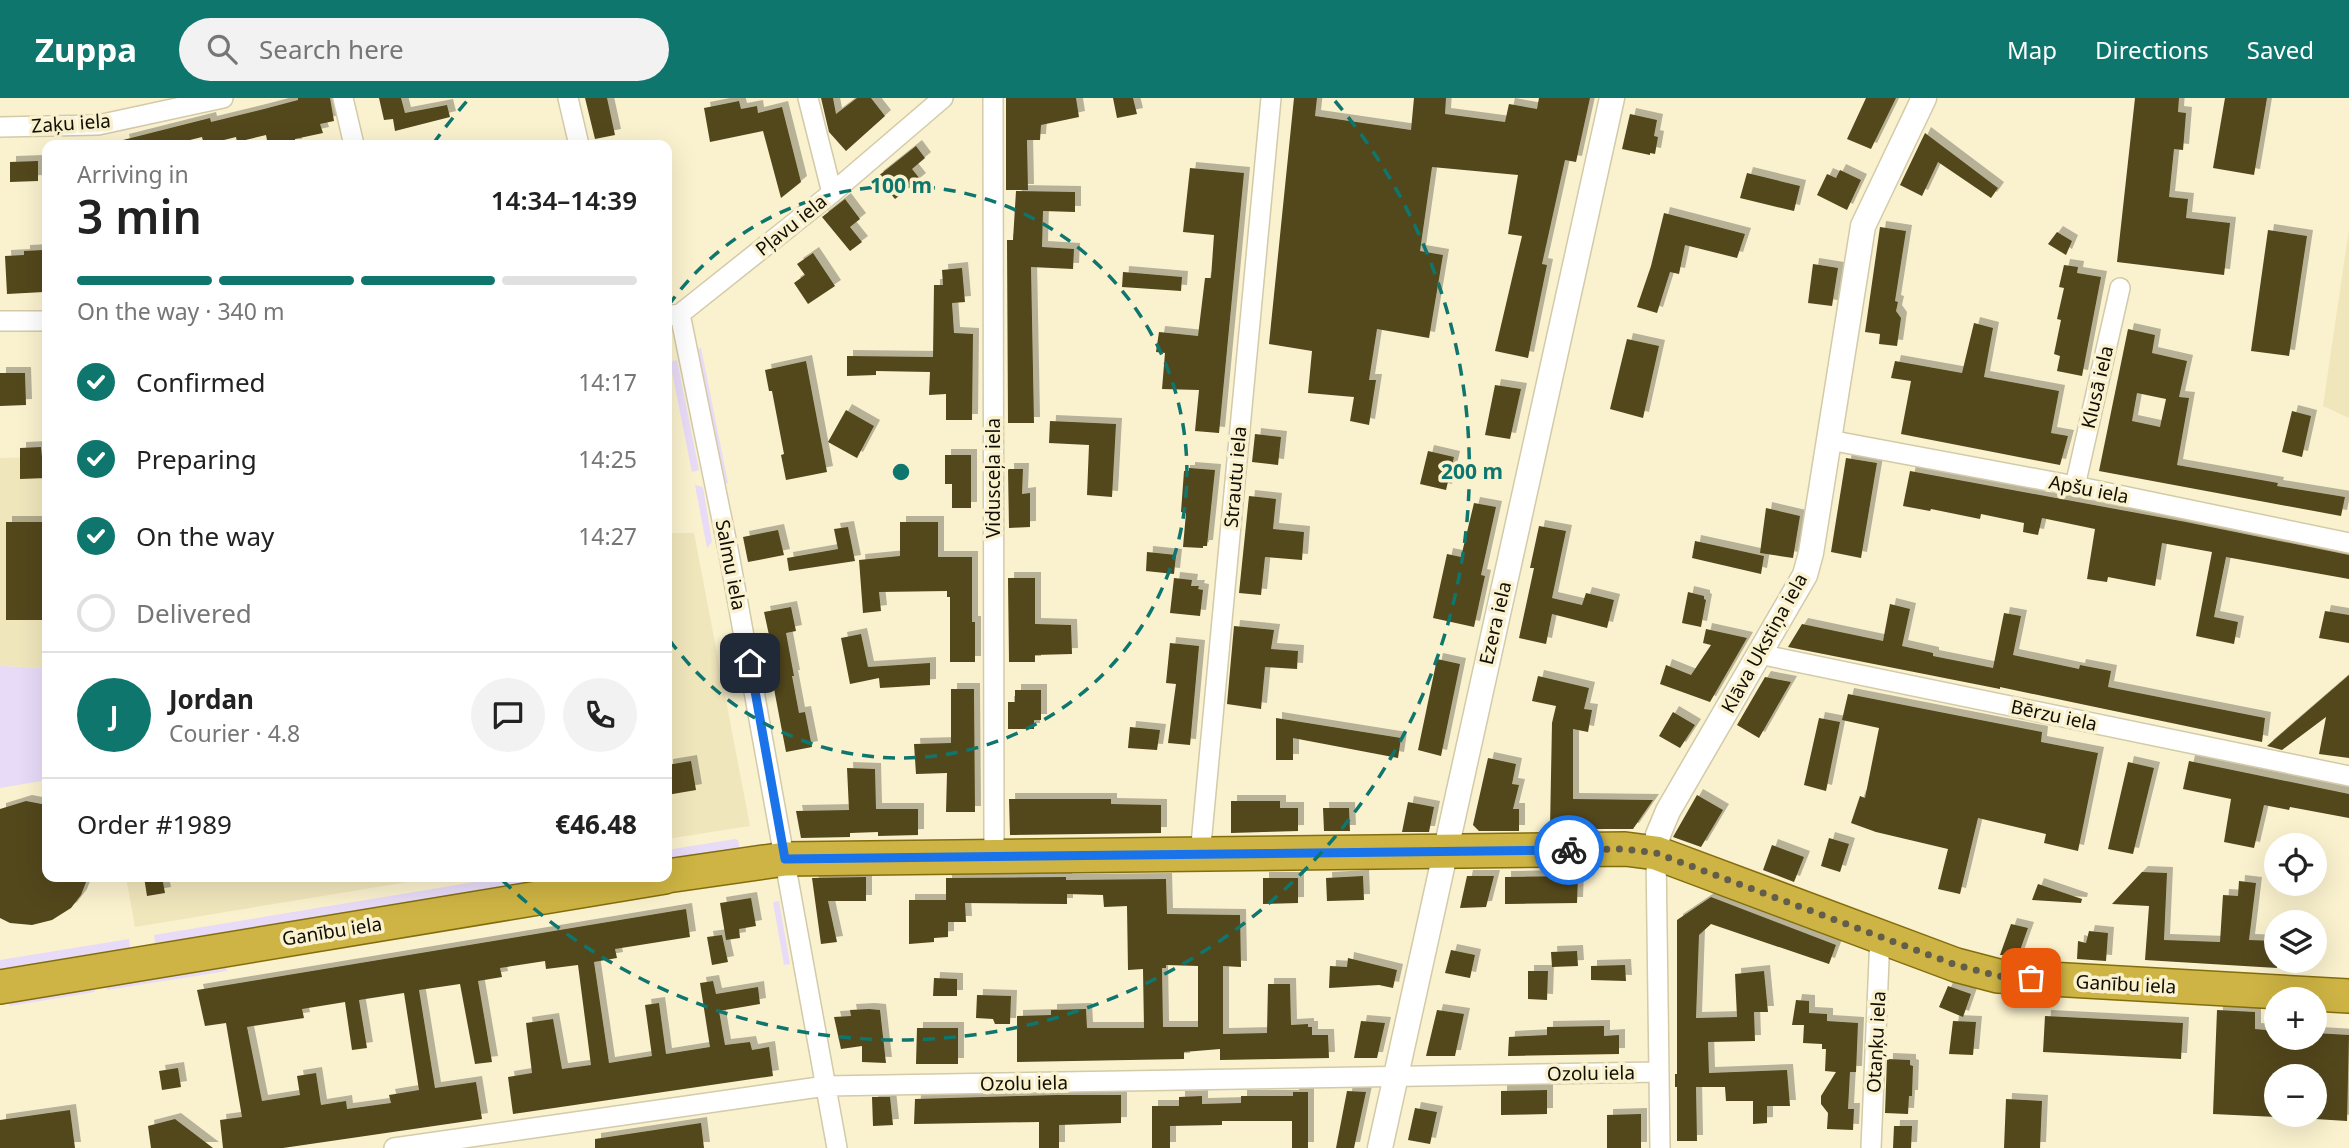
<!DOCTYPE html>
<meta charset="utf-8">
<style>
body{margin:0;font-family:"Noto Sans",sans-serif;background:#f2f2f2;color:#222;height:100vh;display:flex;flex-direction:column;font-size:26px;white-space:nowrap}
*{box-sizing:border-box;margin:0}
p{font-size:23px;color:#767676}
.icon{flex:none;width:38px;height:38px;fill:none;stroke:currentColor;stroke-width:2;stroke-linecap:round;stroke-linejoin:round}
.map{position:relative;flex:1;overflow:hidden}
.side{position:absolute;left:42px;top:42px;width:630px;height:742px;display:flex;flex-direction:column;background:#fff;border-radius:14px;box-shadow:0 7px 28px #0002}
.side>*{flex:none}
.buttons{position:absolute;left:2264px;top:735px;display:grid;gap:14px}
.buttons a{display:grid;place-items:center;width:63px;height:63px;border-radius:50%;background:#fff;box-shadow:0 7px 28px #0002;font-size:35px}
.pin{position:absolute;display:grid;place-items:center;width:60px;height:60px;color:#fff;margin:-30px;border-radius:14px;box-shadow:0 4px 10px #0006}
.courier{position:absolute;display:grid;place-items:center;width:70px;height:70px;margin:-35px;border:5px solid #1a73e8;border-radius:50%;background:#fff;color:#222;box-shadow:0 2px 9px #0007}
.head em{font-style:normal;font-weight:600}
.head div{display:flex;flex-direction:column-reverse}
.head{display:flex;align-items:center;justify-content:space-between;height:119px;padding:0 35px}
h1{font-size:46px;font-weight:600;line-height:52px}
.bar{display:grid;grid-template-columns:repeat(4,1fr);gap:10px 7px;align-content:center;height:84px;padding:0 35px}
.bar i{height:9px;border-radius:5px;background:#e0e0e0}
.bar .on{background:#0f766e}
.bar p{grid-column:span 4}
.line{display:flex;align-items:center;gap:18px;padding:0 35px;border-top:2px solid #e0e0e0}
.line div{flex:1}
.round{display:grid;place-items:center;flex:none;width:74px;height:74px;border-radius:37px;background:#f2f2f2}
ol{padding:0 35px;list-style:none}
li{display:flex;align-items:center;gap:21px;height:77px}
li p{margin-inline-start:auto}
li .icon{padding:7px;border-radius:50%;background:#0f766e;color:#fff;stroke-width:4}
li:last-child{color:#767676}
li i{width:38px;height:38px;border:4px solid #e0e0e0;border-radius:50%}
header{display:flex;align-items:center;gap:42px;box-sizing:border-box;height:98px;padding:0 35px;background:#0f766e;color:#fff}
header strong{font-size:33px}
nav{display:flex;gap:38px;margin-inline-start:auto;font-size:24px}
.search{width:490px;height:63px;background:#f2f2f2;display:flex;align-items:center;gap:18px;box-sizing:border-box;padding:0 24px;border-radius:38px;color:#767676;font-size:26px}
.map>svg:first-child{display:block}
</style>
<header>
<strong>Zuppa</strong>
<div class="search"><svg class="icon" aria-label="search" viewBox="0 0 24 24"><circle cx="10" cy="10" r="6"/><path d="M15 15l6 6"/></svg>Search here</div>
<nav><a>Map</a><a>Directions</a><a>Saved</a></nav>
</header>
<div class="map">
<svg width="2349" height="1050" viewBox="0 0 2349 1050">
<defs>
<filter id="shadow"><feDropShadow dx="6" dy="-6" stdDeviation="0" flood-color="#0004"/></filter>
</defs>
<rect width="100%" height="100%" fill="#faf1ce"/>
<path fill="#f0e6bc" d="M2349,131V320L2323,308Z
M47,359V570L0,568V360Z
M667,435H694L750,728L667,741Z
M126,779H438L135,829Z"/>
<path fill="#e8dbf8" d="M701,250L728,385L724,386L697,251Z
M677,262L699,372L692,374L670,264Z
M695,387L703,389L712,444L707,450Z
M0,568L47,570V682L0,690Z
M735,741L738,742L740,754L667,764V752Z
M505,779H545L496,795L155,845L154,837Z
M779,803L790,866L784,867L773,804Z
M129,841L130,850L49,863L45,870L0,877V862Z
M225,866L227,873L107,892L105,881Z
M94,888L95,894L10,908L9,902Z"/>
<path fill="#52471a" fill-rule="evenodd" filter="url(#shadow)" d="M298,0H330L334,23L320,26L323,35L295,41L296,47H268L266,37L237,44L236,39L204,47L202,39L170,47H124L123,42L210,20L211,24L264,11L298,2Z
M379,0H401L405,15L447,7L450,19L395,33L393,21L384,22Z
M585,0H607L615,37L595,41Z
M821,0H833L836,16L857,0H871L885,18L846,53L829,34Z
M1006,0H1076L1079,19L1041,27L1040,42H1027L1028,92H1006Z
M1113,0H1133L1137,16L1117,20Z
M1294,0H1317L1315,18L1411,32L1414,0H1446L1445,16L1505,24L1509,6L1537,11L1539,0H1590L1576,64L1565,62L1542,166L1547,167L1528,260L1495,253L1522,138L1508,136L1518,77L1432,69L1420,153L1443,157L1429,240L1377,231L1369,282H1376L1369,327L1350,323L1354,299L1308,295L1312,253L1269,246Z
M1866,0H1896L1871,51L1847,41Z
M2135,0H2179L2178,14L2186,15L2183,52L2174,51L2169,99L2188,101L2186,120L2230,125L2224,177L2117,164Z
M2225,0H2267L2254,77L2213,70Z
M739,3L741,11L757,8L758,15L782,9L801,84L781,100L763,33L710,44L704,10Z
M1630,16L1657,22L1654,38L1658,39L1655,56L1650,55V57L1622,51Z
M1925,35L1998,90L1991,100L1938,64L1922,98L1900,87Z
M916,48L925,60L912,71L920,81L895,101L877,79Z
M38,63V83L10,84V64Z
M1190,70L1244,75L1219,335L1195,333L1199,292L1162,291L1165,255L1156,254L1159,234L1198,238L1205,180H1211L1214,137L1183,134Z
M1840,72L1861,82L1847,112L1817,97L1827,76L1836,80Z
M1747,75L1800,88L1794,113L1740,100Z
M1016,93L1075,94V114L1043,113L1042,149L1074,151L1073,171L1031,169L1034,325H1008L1007,142H1013Z
M845,101L860,121L850,129L862,144L850,153L822,119Z
M1664,115L1745,136L1737,160L1685,147L1679,176L1670,174L1657,215L1637,209L1651,168Z
M1880,129L1906,133L1895,203L1898,204L1896,213L1901,220L1897,248L1879,246L1880,236L1865,234Z
M2268,132L2307,138L2289,258L2251,253Z
M2057,134L2072,143L2066,157L2048,146Z
M43,152L44,194L7,196L5,158L24,157V153Z
M813,155L835,188L808,206L794,185L805,177L797,166Z
M1813,166L1838,170L1832,208L1808,205Z
M2064,167L2078,169L2077,175L2101,179L2082,278L2057,273L2060,258L2054,256L2061,222L2057,221L2064,190L2059,189Z
M962,170L965,204L952,205L954,235L973,236L972,322H946V296L929,297L930,274L876,273V277L847,278V258L933,259L934,187H943L942,172Z
M1123,174L1182,179L1181,193L1122,189Z
M1974,225L1993,230L1984,279L2059,293L2051,335L2068,338L2060,367L1901,336L1911,283L1891,280L1895,263L1962,275Z
M2128,231L2155,237L2152,255L2187,263L2179,299L2189,300L2177,367L2278,385L2277,388L2345,399L2341,418L2099,373ZM2137,295L2166,301L2160,329L2132,323Z
M1627,241L1659,248L1643,320L1610,311Z
M806,263L827,374L786,382L781,357L784,356L772,293H769L765,272Z
M0,275H25L26,307L0,308Z
M1495,287L1521,291L1510,341L1485,337Z
M846,312L874,328L857,360L828,344Z
M2292,313L2311,318L2302,359L2282,354Z
M1050,323L1116,326L1112,399L1087,397L1089,347L1049,345Z
M1255,336L1281,339L1278,367L1252,364Z
M41,349L42,359H47V380L20,381V350Z
M1428,353L1454,359L1446,392L1420,386Z
M945,357H971V410H952V386H945Z
M1846,360L1877,365L1861,460L1831,454Z
M1189,370L1215,372L1207,448H1203V450L1183,449L1186,415L1181,414L1184,373H1189Z
M1008,371H1023L1022,396L1030,395V429L1009,430Z
M1910,373L2186,424L2349,457V481L2226,459L2214,519L2238,524L2234,546L2196,538L2212,454L2162,445L2155,488L2108,479L2107,484L2087,481L2095,431L2042,420L2038,437L2023,434L2024,425L1981,416L1980,421L1931,411L1930,413L1903,408Z
M1249,398L1276,401L1273,431L1304,434L1302,462L1265,459L1261,497L1239,495Z
M1474,405L1496,409L1481,477L1485,478L1474,529L1433,520L1447,456L1461,459Z
M1766,410L1800,418L1793,460L1760,455Z
M6,424H47V522H6Z
M900,424H938V459H972V524H975V564H950V499H947V493L879,494L881,513L863,515L859,462L900,458Z
M1539,428L1566,433L1552,500L1582,507L1586,495L1614,502L1607,530L1552,516L1546,546L1519,540L1534,470H1530Z
M848,429L855,463L789,473L787,460L838,451L834,431Z
M778,432L784,457L748,464L743,439Z
M1695,443L1764,458L1761,476L1692,460Z
M1147,454L1176,457L1174,476L1146,473Z
M1008,480H1035V526L1071,527L1072,556L1035,557V564H1009Z
M1174,480L1192,482L1191,488H1199L1198,491L1203,492L1200,518L1170,515Z
M1688,494L1704,498V501L1706,502L1701,529L1682,525Z
M1890,506L1910,511L1902,548L1933,555V558L1993,570L2004,515L2021,518L2013,557L2079,571L2080,567L2111,573L2108,589L2265,620L2262,644L2000,589V591L1788,549L1802,526L1883,543Z
M791,509L796,533L786,535L794,578H792L799,615L805,614L812,649L786,654L771,575L767,572L770,568L768,561L774,560L764,514Z
M2325,513L2349,517V545L2319,540Z
M1234,528L1274,532L1271,551L1298,553L1297,571L1265,569L1261,611L1227,606Z
M1706,531L1747,540L1710,604L1660,586L1666,567L1691,577L1711,547L1703,545Z
M861,536L868,569L930,565V587L880,590L879,580L850,586L841,540Z
M1170,545L1199,548L1190,647L1168,645L1176,586L1166,585Z
M1437,561L1460,566L1441,658L1418,652Z
M2349,577V660L2319,656L2326,619L2282,652L2267,648Z
M1538,578L1589,590L1584,611L1592,612L1588,634L1573,631V701L1653,702L1633,731H1550L1552,625L1556,608L1532,603Z
M1765,579L1791,584L1759,640L1737,627Z
M951,591H974L975,714H946L947,675L916,676L914,646L951,645Z
M1015,592H1041V622H1034V631H1008V604H1015Z
M1848,596L2042,634L2041,644L2098,655L2078,753L2044,745L2046,736L1978,720L1960,796L1938,791L1948,751L1876,734L1851,725L1860,698L1865,700L1879,630L1842,622Z
M1673,614L1695,627L1680,650L1659,638Z
M1276,620L1401,640L1398,660L1293,640V662H1276Z
M1819,620L1840,624L1826,693L1804,687Z
M1130,629L1160,632L1157,652L1128,650Z
M1488,660L1516,666L1512,686L1519,687L1513,711H1519V733H1479L1473,727Z
M691,663L696,692L667,697V667Z
M2189,663L2349,696V720L2290,709L2289,712L2264,707L2254,750L2224,744L2231,701L2183,691Z
M2128,664L2154,670L2133,756L2108,751Z
M847,670L875,671L876,711H918V737L878,738V734L850,735V739L801,740L796,713L849,712Z
M1697,697L1723,712L1701,749L1673,739Z
M1009,701H1111V706L1161,707V735L1010,737Z
M26,703L47,707V779H88L81,797L71,810L52,822L32,827L10,825L0,820V711Z
M1231,703H1280V710H1298V733L1231,735Z
M1408,704L1434,709L1429,734H1402Z
M1323,710H1349L1350,733H1324Z
M1829,740L1849,746L1840,774L1821,768Z
M1772,747L1804,759L1794,784L1763,772Z
M2142,774L2167,775L2164,842L2220,844L2223,797L2238,798L2239,783L2256,785L2249,842L2277,843V870L2145,862L2149,808L2112,806Z
M1363,778L1364,802L1327,803L1326,780Z
M1467,778H1494L1486,809L1460,810Z
M1578,778L1577,805L1505,806V779Z
M144,779H162L165,795L147,798Z
M866,779V803H828L837,844L821,846L812,780Z
M1066,779V782L1166,781L1167,816L1240,817L1241,869L1223,868V936L1267,935L1268,886H1290L1291,927L1308,926V929H1312V937H1328L1329,960L1220,962V951L1184,954V961L1017,964V918L1051,917V912L1086,911L1087,930H1144L1143,871L1128,872L1127,808L1104,809L1103,797L1067,796V806L965,805L966,824H948V839L934,840V844L909,846V802H946V780ZM1166,867L1198,868V929H1163L1162,870H1166Z
M1263,780H1298V805L1263,806Z
M2038,786L2082,801L2081,805L2032,802Z
M1711,799L1836,847L1829,866L1711,826L1699,837L1696,920L1737,919L1735,876L1764,873L1768,914H1754L1755,943L1708,944L1709,975L1787,972L1790,1008H1767V1025L1753,1026V1003H1726L1725,989H1696L1697,1043H1677V989H1675V976H1677V822Z
M751,800L756,828L739,831L740,840L726,842L720,805Z
M686,811L690,839L615,851L617,860L594,864L609,965L652,958L645,907L659,905L666,956L710,949L700,885L713,883L716,896L758,889L760,906L719,913L725,947L750,944L752,952L769,949L773,978L513,1016L508,979L532,975L526,925L553,921L562,971L591,967L578,867L546,871L545,863L500,870L502,879L478,883L492,964L475,966L460,886L419,892L435,990L476,984L482,1021L283,1050H223L220,1022L242,1019L226,925L205,928L197,892ZM404,895L419,992L389,997L391,1005L347,1011L346,1003L321,1007L316,975L297,978L300,997L262,1003L247,929L304,920L302,911L345,904L352,952L367,950L359,902Z
M2011,826L2028,830L2018,858L2000,857Z
M2089,833L2108,835L2106,863L2077,861L2078,843L2086,845Z
M722,837L728,864L712,867L707,839Z
M1451,852L1475,857L1470,880L1445,875Z
M1577,853L1578,868L1552,869L1551,854Z
M1348,860L1397,872L1393,890L1379,887L1329,890L1330,868L1347,869Z
M1625,867L1626,883L1591,882V868Z
M1528,873H1548L1547,902L1528,901Z
M934,880L957,881V898H933Z
M1948,888L1971,896L1963,919L1939,909Z
M977,897L1011,898L1010,926H995L993,921L976,920Z
M1796,902L1809,903V915L1827,916V923L1858,925L1856,974H1850L1848,1011H1854L1853,1032L1827,1031L1828,1015L1821,1006V998L1836,974L1825,973L1826,951H1822V946L1803,945L1804,927H1792Z
M869,911L880,912L886,965L862,964V948L841,951L834,919L851,918L850,912Z
M1437,912L1464,916L1455,958H1426Z
M2217,912L2255,914V931L2277,933V940H2315V935L2349,937L2347,1023L2315,1021V978H2277V1019L2213,1016Z
M2045,918L2183,925L2181,961L2043,954Z
M1361,923L1385,925L1377,960H1354Z
M1953,923L1976,924L1973,957L1949,956Z
M1604,928V938L1619,937V956L1508,958L1509,939L1547,937V929Z
M917,930H958V966H916Z
M1887,961L1910,962V967L1913,968L1912,998H1909L1908,1016L1885,1015Z
M178,970L181,989L162,992L159,973Z
M1547,992V1016L1501,1017V993Z
M1347,993L1366,994L1354,1050H1336Z
M1293,994H1308V1050H1292V1023H1222V1027L1170,1028V1050H1152V1008H1179V999L1202,998V1006L1241,1005V998H1293Z
M1057,997H1121V1025L1059,1027V1050H1039V1024L914,1026L915,1001Z
M872,999H890L893,1027L873,1028Z
M2006,1001L2042,1003L2040,1050H2004Z
M1415,1010L1437,1014L1430,1046L1408,1042Z
M70,1012L75,1050H0V1022Z
M1641,1016V1050H1607V1017Z
M175,1021L213,1050H151L148,1028Z
M701,1025L704,1050H595V1041Z
M1894,1028H1912L1911,1050H1893Z"/>
<g fill="none" stroke-linecap="round" stroke-linejoin="round">
<g stroke="#d3caa8" stroke-width="22">
<path id="minor" d="M343,0L354,47
M568,0L579,47
M808,0L832,95
M993,0L994,760
M0,29L98,27L223,0
M680,216L729,456L837,1050
M667,218L680,216L832,95L943,0
M0,223H47
M1829,342L2075,388L2349,445
M2075,388L2120,190
M1759,556L2349,678
M1656,755L1660,1050
M1200,757L1271,0
M394,1050L826,988L1659,974
M1871,1050L1880,838"/>
</g>
<g stroke="#d3caa8" stroke-width="27">
<path id="tertiary" d="M1656,755L1658,737L1668,713L1805,477L1811,455L1863,128L1924,0
M1380,1050L1612,0"/>
</g>
<g stroke="#836e0f" stroke-width="36">
<path id="trunk" d="M667,778L785,761L1625,751L1656,755L1956,867L1998,878L2349,898
M0,889L665,779"/>
</g>
<use href="#minor" stroke="#fff" stroke-width="19"/>
<use href="#tertiary" stroke="#fff" stroke-width="24"/>
<use href="#trunk" stroke="#ceb444" stroke-width="33"/>
</g>
<g fill="none" stroke-linecap="round" stroke-linejoin="round">
<path stroke="#635d4b" stroke-width="7" stroke-dasharray="0 12.6" d="M1569,752L1625,751L1656,755L1956,867L1998,878L2031,880"/>
<path stroke="#1a73e8" stroke-width="9" d="M750,565L785,761L1569,752"/>
</g>
<g fill="none" stroke="#0f766e" stroke-width="3.5" stroke-dasharray="12 9">
<path d="M668 208A286 286 0 1 1 668 540"/>
<path d="M433 46A571 571 0 0 1 467 3M1335 3A571 571 0 0 1 501 781"/>
</g>
<g text-anchor="middle" dominant-baseline="central" stroke-width="7" stroke-linejoin="round" paint-order="stroke">
<g font-size="19" fill="#110e04" stroke="#faf1ce">
<text transform="translate(71 25) rotate(-4)">Zaķu iela</text>
<text transform="translate(791 127) rotate(-39)">Pļavu iela</text>
<text transform="translate(2097 289) rotate(-77)">Klusā iela</text>
<text transform="translate(1235 379) rotate(-85)">Strautu iela</text>
<text transform="translate(993 380) rotate(-90)">Vidusceļa iela</text>
<text transform="translate(2089 391) rotate(11)">Apšu iela</text>
<text transform="translate(731 467) rotate(79)">Salmu iela</text>
<text transform="translate(1495 525) rotate(-77)">Ezera iela</text>
<text transform="translate(1764 545) rotate(-61)">Klāva Ukstiņa iela</text>
<text transform="translate(2054 617) rotate(12)">Bērzu iela</text>
<text transform="translate(332 833) rotate(-9)">Ganību iela</text>
<text transform="translate(2126 886) rotate(3)">Ganību iela</text>
<text transform="translate(1876 944) rotate(-87)">Otaņķu iela</text>
<text transform="translate(1591 975) rotate(-1)">Ozolu iela</text>
<text transform="translate(1024 985) rotate(-1)">Ozolu iela</text>
</g>
</g>
<circle cx="901" cy="374" r="10" fill="#0f766e" stroke="#faf1ce" stroke-width="3.5"/>
<g font-size="21" text-anchor="middle" font-weight="bold" fill="#0f766e" stroke="#faf1ce" stroke-width="7" stroke-linejoin="round" paint-order="stroke">
<text x="901" y="95">100 m</text>
<text x="1472" y="381">200 m</text>
</g>
</svg>
<div class="buttons">
<a><svg class="icon" aria-label="locate" viewBox="0 0 24 24"><circle cx="12" cy="12" r="6"/><path d="M12 2v4M12 18v4M2 12h4M18 12h4"/></svg></a>
<a><svg class="icon" aria-label="layers" viewBox="0 0 24 24"><path d="M12 4l9 5-9 5-9-5zM3 14l9 5 9-5"/></svg></a>
<a>+</a>
<a>−</a>
</div>
<div class="pin" style="left:2031px;top:880px;background:#ea580c"><svg class="icon" aria-label="bag" viewBox="0 0 24 24"><path d="M5 8h14l-1 12H6zM9 8a3 3 0 0 1 6 0"/></svg></div>
<div class="pin" style="left:750px;top:565px;background:#1f2937"><svg class="icon" aria-label="home" viewBox="0 0 24 24"><path d="M3 11l9-7 9 7M6 9v11h12V9"/></svg></div>
<div class="courier" style="left:1569px;top:752px"><svg class="icon" aria-label="bike" viewBox="0 0 24 24"><circle cx="6" cy="16" r="4"/><circle cx="18" cy="16" r="4"/><path d="M6 16l4-8h5l3 8M10 8l3 8H6M13 5h3"/></svg></div>
<section class="side">
<div class="head"><div><h1>3 min</h1><p>Arriving in</p></div><em>14:34–14:39</em></div>
<div class="bar"><i class="on"></i><i class="on"></i><i class="on"></i><i></i><p>On the way · 340 m</p></div>
<ol>
<li><svg class="icon" aria-label="check" viewBox="0 0 24 24"><path d="M5 12l5 5 9-10"/></svg>Confirmed<p>14:17</p></li>
<li><svg class="icon" aria-label="check" viewBox="0 0 24 24"><path d="M5 12l5 5 9-10"/></svg>Preparing<p>14:25</p></li>
<li><svg class="icon" aria-label="check" viewBox="0 0 24 24"><path d="M5 12l5 5 9-10"/></svg>On the way<p>14:27</p></li>
<li><i></i>Delivered</li>
</ol>
<div class="line" style="height:126px"><b class="round" style="background:#0f766e;color:#fff">J</b><div><b>Jordan</b><p>Courier · 4.8</p></div><a class="round"><svg class="icon" aria-label="chat" viewBox="0 0 24 24"><path d="M4 5h16v11H9l-5 4z"/></svg></a><a class="round"><svg class="icon" aria-label="phone" viewBox="0 0 24 24"><path d="M5 4h4l2 5-3 2q2 4 5 5l2-3 5 2v4C11 20 4 13 5 4z"/></svg></a></div>
<div class="line" style="height:91px"><div>Order #1989</div><b>€46.48</b></div>
</section>
</div>
